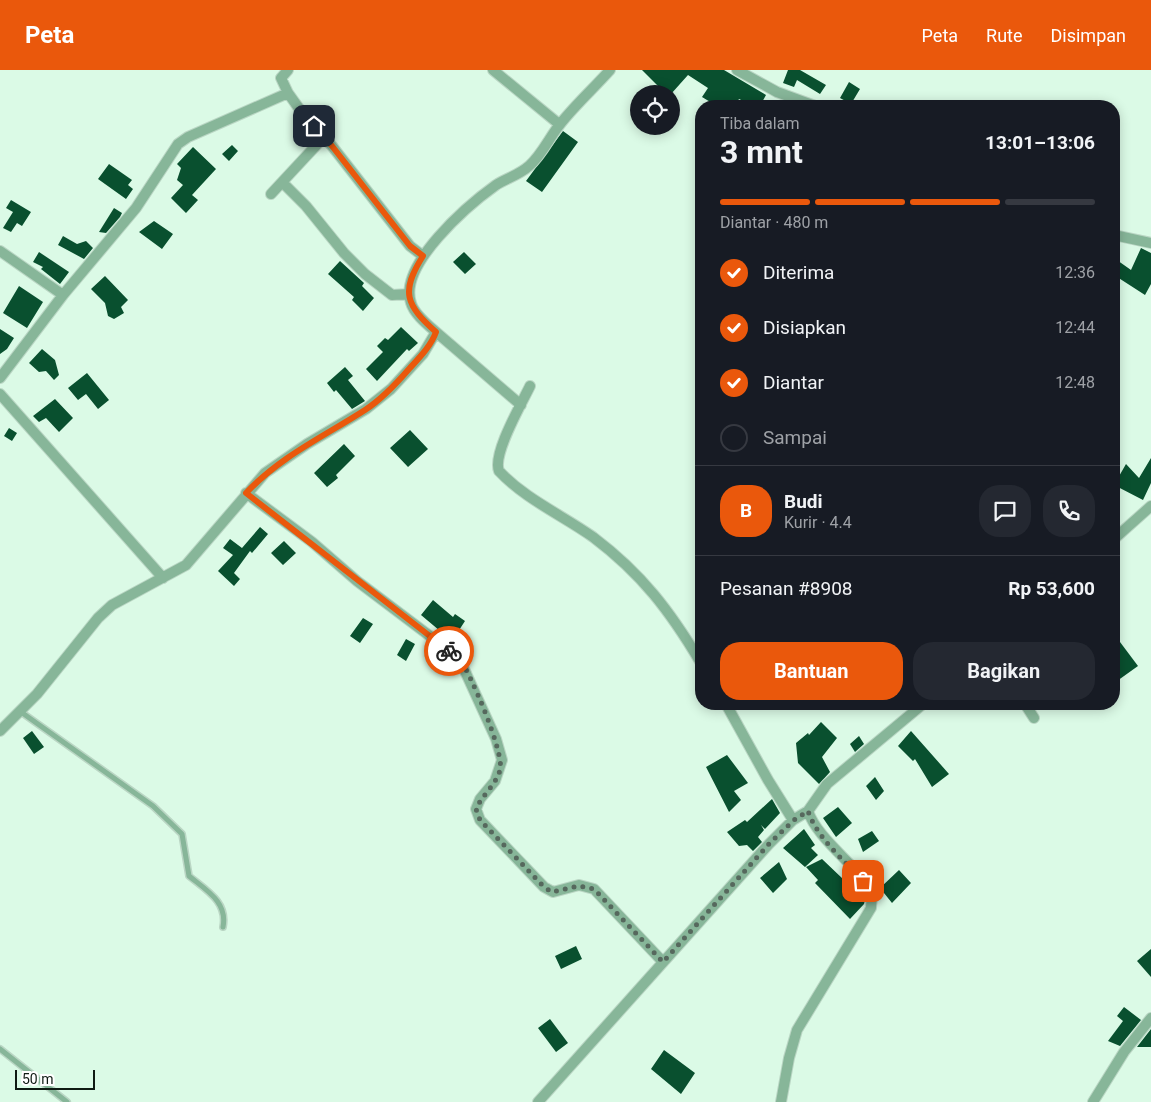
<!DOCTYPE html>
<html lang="id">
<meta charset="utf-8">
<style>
body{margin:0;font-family:Roboto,sans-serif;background:#242831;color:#f1f3f6;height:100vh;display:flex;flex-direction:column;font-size:19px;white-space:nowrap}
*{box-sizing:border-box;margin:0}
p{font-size:16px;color:#9ea1a6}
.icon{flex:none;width:28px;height:28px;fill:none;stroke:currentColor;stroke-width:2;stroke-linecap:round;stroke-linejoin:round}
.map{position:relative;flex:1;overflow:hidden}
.sheet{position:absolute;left:695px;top:30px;width:425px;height:610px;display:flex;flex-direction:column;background:#171b24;border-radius:20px;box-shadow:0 2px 12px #0003}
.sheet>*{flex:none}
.buttons{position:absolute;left:630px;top:15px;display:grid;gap:10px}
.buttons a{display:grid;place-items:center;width:50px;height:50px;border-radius:50%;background:#171b24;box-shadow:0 2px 12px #0003;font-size:25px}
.scale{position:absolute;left:15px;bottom:12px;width:80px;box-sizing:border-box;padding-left:5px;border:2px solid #0f1a13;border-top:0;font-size:14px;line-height:18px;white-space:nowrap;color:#0f1a13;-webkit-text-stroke:4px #fff;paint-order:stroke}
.pin{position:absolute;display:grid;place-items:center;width:42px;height:42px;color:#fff;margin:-21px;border-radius:10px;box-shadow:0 2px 8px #0006}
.courier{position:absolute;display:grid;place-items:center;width:50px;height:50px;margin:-25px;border:4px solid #ea580c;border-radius:50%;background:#fff;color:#222;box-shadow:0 1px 6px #0007}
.summary em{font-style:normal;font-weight:700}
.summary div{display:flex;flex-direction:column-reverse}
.summary{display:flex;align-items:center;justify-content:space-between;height:85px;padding:0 25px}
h1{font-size:32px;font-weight:700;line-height:38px}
.bar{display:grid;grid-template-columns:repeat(4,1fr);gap:8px 5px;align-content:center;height:60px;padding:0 25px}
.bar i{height:6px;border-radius:4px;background:#363941}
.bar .on{background:#ea580c}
.bar p{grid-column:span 4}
.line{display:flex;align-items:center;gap:12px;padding:0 25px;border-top:1px solid #363941}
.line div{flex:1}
.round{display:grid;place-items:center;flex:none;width:52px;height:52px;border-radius:20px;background:#242831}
ol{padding:0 25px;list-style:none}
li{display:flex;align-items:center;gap:15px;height:55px}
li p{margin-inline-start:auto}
li .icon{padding:5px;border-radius:50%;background:#ea580c;color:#fff;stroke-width:4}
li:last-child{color:#9ea1a6}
li i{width:28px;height:28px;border:2px solid #363941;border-radius:50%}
.action{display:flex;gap:10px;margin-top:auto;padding:10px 25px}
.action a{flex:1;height:58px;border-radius:20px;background:#ea580c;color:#fff;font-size:20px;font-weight:700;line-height:58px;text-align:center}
.action a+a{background:#242831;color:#f1f3f6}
header{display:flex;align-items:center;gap:30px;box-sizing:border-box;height:70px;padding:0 25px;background:#ea580c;color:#fff}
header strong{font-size:24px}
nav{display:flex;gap:28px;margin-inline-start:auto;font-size:18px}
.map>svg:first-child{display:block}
</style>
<header>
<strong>Peta</strong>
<nav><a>Peta</a><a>Rute</a><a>Disimpan</a></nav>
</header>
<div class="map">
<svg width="1151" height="1032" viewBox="0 0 1151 1032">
<rect width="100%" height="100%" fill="#dbfae6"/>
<path fill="#09502f" d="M642,0H724L766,25L760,36H754L739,29L735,36H717L702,27L708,18L688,5L671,24H659L662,20Z
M788,0H800L826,15L820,24L797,10L794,17L783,13Z
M849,12L860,19L851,34L840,28Z
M563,61L578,72L542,122L526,111Z
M232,75L238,81L229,91L222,84Z
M193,77L216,99L192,125L198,130L186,143L171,128L183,115L177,110L181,98L177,94Z
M109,94L132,110L128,115L133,119L126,129L98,109Z
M11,130L31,142L22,156L17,153L11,162L3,158L13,142L6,138Z
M114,138L122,143L120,147L106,163L99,162Z
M154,151L173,164L162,179L139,162Z
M63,166L77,174L86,171L93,178L84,189L58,175Z
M1141,178L1151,183V214L1145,225L1114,205V188L1131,200Z
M39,182L69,202L60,214L41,199L43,197L33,192Z
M464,182L476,194L465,204L453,192Z
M340,191L364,213L362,216L374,228L363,241L352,230L354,227L328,204Z
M105,206L128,230L121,237L124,243L114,249L108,246L105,233L91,219Z
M19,216L43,232L27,258L3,243Z
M401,257L418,273L409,281L407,279L377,311L366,299L383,282L377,276L385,268L388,270Z
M0,259L14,268L7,279L0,284Z
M42,279L55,290L59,305L54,310L46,301L39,302L29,293Z
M345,297L353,306L348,310L365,331L352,339L336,320L334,322L327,313Z
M87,303L109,330L98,339L86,324L78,330L68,318Z
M55,329L73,348L59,362L46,348L39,352L33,346Z
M9,358L17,363L12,371L4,366Z
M410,360L428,379L408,397L390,378Z
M344,374L355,386L336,405L338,408L327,417L314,403Z
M1151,388V413L1143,430L1114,415L1126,394L1139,408Z
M260,457L268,464L252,483L250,481L234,503L240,509L234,516L218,501L233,485L223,478L230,469L242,478Z
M284,471L296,483L283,495L271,483Z
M433,530L453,547L455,544L465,551L452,571L421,545Z
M363,548L373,554L360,573L350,566Z
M1114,564L1138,596L1117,611L1114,606Z
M406,569L415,574L406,591L397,585Z
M821,652L837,668L822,687L830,702L819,714L798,693L796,673L808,663L809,665Z
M32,661L44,677L34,684L23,668Z
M911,661L949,704L932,717L915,689L913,691L898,676Z
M859,666L864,674L855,682L850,674Z
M727,685L748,713L734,721L741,730L729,742L706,697Z
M875,707L884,721L876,730L866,716Z
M772,729L780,743L765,759L761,755L764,760L758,767L762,772L753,781L747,775L739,776L727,762L745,750L747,752Z
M838,737L852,753L836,767L823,748Z
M804,759L815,775L811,778L818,785L805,797L783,778Z
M872,761L879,771L863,782L858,769Z
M822,789L865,830L864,834L850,849L815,813L818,810L806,797Z
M779,792L787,809L773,823L760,808Z
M899,800L911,813L892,833L880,818Z
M576,876L582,889L561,899L555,886Z
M1151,879V907L1137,891Z
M1124,937L1141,950L1120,976L1108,971L1123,951L1117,946Z
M550,949L568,973L556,982L538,958Z
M1151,959V977H1137Z
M664,980L695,1003L681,1024L651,999Z"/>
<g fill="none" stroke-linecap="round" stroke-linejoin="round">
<g stroke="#bad6c4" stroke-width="8">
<path id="service" d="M21,642L153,736L182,764L189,806C206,820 228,832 223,857
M0,979L67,1032"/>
</g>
<g stroke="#bad6c4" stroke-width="12">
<path id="minor" d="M288,0L281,8L288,23L303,44L332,76L410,176L423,186
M493,0L559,54
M737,0L777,22L815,36
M283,113L306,136L344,183L365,204L392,225L409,224
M271,124L324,67
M1114,165L1151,173
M0,181L63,225
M436,262L521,335
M0,308L63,225L136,138L178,74L188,67L288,23
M530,316C522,333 492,384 499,401C525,429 562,445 593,467C642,504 670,541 701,593
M0,324L163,508
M246,423L312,472L357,511L459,588L496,669L502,690L495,711L480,729L476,739L480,750L544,817L553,822L579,815L594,819L663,892
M1114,469L1151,436
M726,634L768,710L793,750L808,741
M1025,634L1034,648
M0,661L37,624L98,548L112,535L186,495L265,403L307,374L366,339L391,319L423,284L436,262C428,255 414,244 411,233C398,195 468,135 496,115C507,108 519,105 529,96C542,85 550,66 561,53C576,34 594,18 610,0
M538,1032L769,774L793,750
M781,1032L789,988L797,960L871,838C871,834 872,829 872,826C867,802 818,772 808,741L827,714L923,634
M1093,1032L1124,982L1151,948"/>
</g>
<use href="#service" stroke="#87b699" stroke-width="5"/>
<use href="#minor" stroke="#87b699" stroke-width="10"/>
</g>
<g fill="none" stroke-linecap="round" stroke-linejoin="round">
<path stroke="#56685d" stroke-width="5" stroke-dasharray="0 9" d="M449,581C452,583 456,586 459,588C470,602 505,684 500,700C496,715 482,725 476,739L480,750L544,817L552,822L579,816L594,819L663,892L769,774L794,750L808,741C817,768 844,790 863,811"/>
<path stroke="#ea580c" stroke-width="6" d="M314,56L332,76L410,176L423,186C400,222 406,235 436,262C431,276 419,288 409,299C396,314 382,329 365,340C323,367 281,386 246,423L449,581"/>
</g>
</svg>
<div class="buttons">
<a><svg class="icon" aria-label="locate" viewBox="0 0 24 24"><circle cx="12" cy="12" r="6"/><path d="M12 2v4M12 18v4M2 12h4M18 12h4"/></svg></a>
</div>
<div class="scale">50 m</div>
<div class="pin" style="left:863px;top:811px;background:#ea580c"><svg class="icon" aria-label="bag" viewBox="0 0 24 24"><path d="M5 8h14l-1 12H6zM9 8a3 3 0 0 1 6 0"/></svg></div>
<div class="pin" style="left:314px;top:56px;background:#1f2937"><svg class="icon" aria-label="home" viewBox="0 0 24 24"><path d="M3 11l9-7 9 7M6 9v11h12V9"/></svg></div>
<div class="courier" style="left:449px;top:581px"><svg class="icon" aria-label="bike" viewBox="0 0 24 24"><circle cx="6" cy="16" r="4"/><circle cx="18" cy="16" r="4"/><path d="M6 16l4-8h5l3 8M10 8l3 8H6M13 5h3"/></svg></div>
<section class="sheet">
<div class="summary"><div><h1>3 mnt</h1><p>Tiba dalam</p></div><em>13:01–13:06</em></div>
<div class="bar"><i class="on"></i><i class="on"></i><i class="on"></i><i></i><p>Diantar · 480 m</p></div>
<ol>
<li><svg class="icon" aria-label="check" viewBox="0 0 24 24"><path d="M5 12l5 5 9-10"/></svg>Diterima<p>12:36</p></li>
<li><svg class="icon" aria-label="check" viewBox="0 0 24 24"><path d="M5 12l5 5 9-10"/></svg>Disiapkan<p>12:44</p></li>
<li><svg class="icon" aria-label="check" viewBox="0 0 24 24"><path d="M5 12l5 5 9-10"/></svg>Diantar<p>12:48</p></li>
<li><i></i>Sampai</li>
</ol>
<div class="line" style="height:90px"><b class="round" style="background:#ea580c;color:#fff">B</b><div><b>Budi</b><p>Kurir · 4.4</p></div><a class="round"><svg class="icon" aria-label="chat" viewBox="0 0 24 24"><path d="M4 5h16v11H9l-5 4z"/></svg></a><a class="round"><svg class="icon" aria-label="phone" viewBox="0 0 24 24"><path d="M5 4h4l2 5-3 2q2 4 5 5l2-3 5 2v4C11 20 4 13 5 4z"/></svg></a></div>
<div class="line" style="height:65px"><div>Pesanan #8908</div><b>Rp 53,600</b></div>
<div class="action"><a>Bantuan</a><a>Bagikan</a></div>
</section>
</div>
